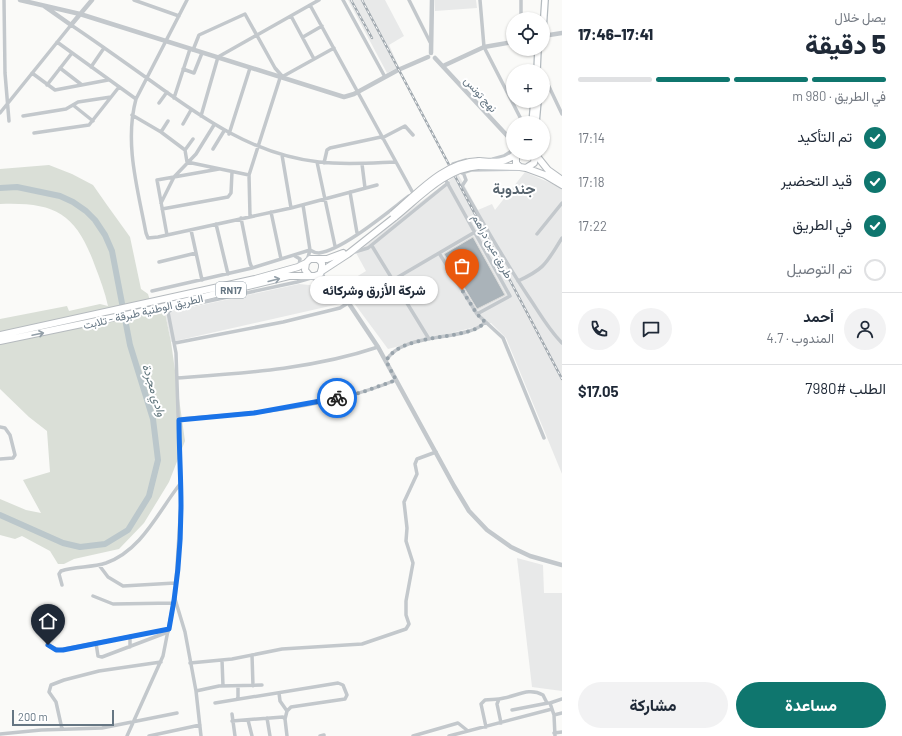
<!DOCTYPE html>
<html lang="ar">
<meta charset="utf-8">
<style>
body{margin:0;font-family:Barlow,Vazirmatn,sans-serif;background:#f2f2f3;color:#1f2937;direction:rtl;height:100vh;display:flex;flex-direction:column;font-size:15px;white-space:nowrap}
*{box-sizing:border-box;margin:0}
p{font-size:13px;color:#747a83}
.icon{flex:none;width:22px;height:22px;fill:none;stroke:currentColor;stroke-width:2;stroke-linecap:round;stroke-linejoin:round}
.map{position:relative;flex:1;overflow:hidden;direction:ltr}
.drawer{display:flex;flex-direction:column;background:#fff;width:340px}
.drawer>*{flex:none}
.buttons{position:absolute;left:506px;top:12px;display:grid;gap:8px}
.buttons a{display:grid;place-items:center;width:44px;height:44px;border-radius:50%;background:#fff;box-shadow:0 1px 3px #0004;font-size:20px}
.scale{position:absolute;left:12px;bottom:10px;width:102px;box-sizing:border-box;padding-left:4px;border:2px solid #657683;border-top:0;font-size:11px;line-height:14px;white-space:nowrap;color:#657683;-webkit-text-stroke:3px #fff;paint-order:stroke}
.pin{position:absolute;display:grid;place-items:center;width:34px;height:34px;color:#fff;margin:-41px -17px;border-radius:50% 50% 50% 0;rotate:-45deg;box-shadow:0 0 4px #0007}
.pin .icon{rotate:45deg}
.courier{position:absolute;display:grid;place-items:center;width:40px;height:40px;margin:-20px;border:3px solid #1a73e8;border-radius:50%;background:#fff;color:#222;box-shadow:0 1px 5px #0007}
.bubble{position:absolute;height:28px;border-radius:14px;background:#fff;box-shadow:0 1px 3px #0004;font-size:13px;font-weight:800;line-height:28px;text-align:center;direction:rtl}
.summary em{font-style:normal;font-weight:800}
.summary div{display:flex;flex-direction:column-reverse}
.summary{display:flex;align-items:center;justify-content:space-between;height:68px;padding:0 16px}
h1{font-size:26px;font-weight:800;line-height:30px}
.bar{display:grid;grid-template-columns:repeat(4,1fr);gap:6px 4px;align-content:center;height:48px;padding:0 16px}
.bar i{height:5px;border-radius:3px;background:#e0e1e3}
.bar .selected{background:#0f766e}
.bar p{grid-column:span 4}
.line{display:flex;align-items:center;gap:10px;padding:0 16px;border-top:1px solid #e0e1e3}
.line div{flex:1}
.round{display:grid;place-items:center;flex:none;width:42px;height:42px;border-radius:21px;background:#f2f2f3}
ol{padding:0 16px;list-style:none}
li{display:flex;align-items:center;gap:12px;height:44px}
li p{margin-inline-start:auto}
li .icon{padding:4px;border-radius:50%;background:#0f766e;color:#fff;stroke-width:4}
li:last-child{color:#747a83}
li i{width:22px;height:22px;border:2px solid #e0e1e3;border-radius:50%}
.action{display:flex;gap:8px;margin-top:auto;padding:8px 16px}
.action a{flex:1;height:46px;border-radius:24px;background:#0f766e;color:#fff;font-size:16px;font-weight:800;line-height:46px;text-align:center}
.action a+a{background:#f2f2f3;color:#1f2937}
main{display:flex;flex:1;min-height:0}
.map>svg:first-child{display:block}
</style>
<main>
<section class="drawer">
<div class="summary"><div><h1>5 دقيقة</h1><p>يصل خلال</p></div><em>17:41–17:46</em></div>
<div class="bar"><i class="selected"></i><i class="selected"></i><i class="selected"></i><i></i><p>في الطريق · 980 m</p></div>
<ol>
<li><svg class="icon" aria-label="check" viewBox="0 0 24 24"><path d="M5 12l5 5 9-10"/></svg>تم التأكيد<p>17:14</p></li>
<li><svg class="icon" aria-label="check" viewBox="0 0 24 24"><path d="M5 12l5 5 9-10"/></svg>قيد التحضير<p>17:18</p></li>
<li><svg class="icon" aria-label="check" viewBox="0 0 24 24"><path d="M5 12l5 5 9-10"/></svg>في الطريق<p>17:22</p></li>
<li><i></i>تم التوصيل</li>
</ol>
<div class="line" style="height:72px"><a class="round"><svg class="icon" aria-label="person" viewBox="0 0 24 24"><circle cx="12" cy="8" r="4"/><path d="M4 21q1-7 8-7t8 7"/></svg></a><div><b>أحمد</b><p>المندوب · 4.7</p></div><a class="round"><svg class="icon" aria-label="chat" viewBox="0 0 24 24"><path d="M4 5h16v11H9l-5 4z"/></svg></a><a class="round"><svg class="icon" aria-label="phone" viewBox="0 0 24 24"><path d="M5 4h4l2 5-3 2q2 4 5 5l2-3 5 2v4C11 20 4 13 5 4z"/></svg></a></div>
<div class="line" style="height:52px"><div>الطلب #7980</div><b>$17.05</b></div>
<div class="action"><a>مساعدة</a><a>مشاركة</a></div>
</section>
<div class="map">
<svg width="562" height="736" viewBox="0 0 562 736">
<rect width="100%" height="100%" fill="#fafaf8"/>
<path fill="#e8e9e9" d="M348,0H385L404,36L389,45L399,67L387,73Z
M435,0H476L477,8L435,11Z
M525,172L562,188V474L506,338L491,323L388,349L354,303L338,288L366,271L355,251L451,179L458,174L478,210L492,204L495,210Z
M299,284L320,286L336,297L339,304L171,342L165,313Z
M517,558L543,565L544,593H562V691L532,687Z"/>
<path fill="#dadfd7" d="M49,165L72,174L93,185L107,205L130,237L141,289L148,294L154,314L165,313L171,342L185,441L169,482L144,523L119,549L74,559L64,564H58L50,551L22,536L15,539L0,535V499L26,510L41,513L23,480L50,472L47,431L29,417L0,389V319L67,306L69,311L100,304L108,306C105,292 100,279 95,266C76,213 55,202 0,204V169Z"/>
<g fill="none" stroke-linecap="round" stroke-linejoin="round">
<path stroke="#bbc7cb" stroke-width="6" d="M0,188L17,187L60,196L73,202L86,211L95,220L105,235L112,251L130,345L153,419L158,460L149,496L128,530L105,544L80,547L63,543L0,515"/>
</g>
<path fill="#aab3b9" stroke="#dcdcda" d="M473,237L505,295L477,309L444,254Z"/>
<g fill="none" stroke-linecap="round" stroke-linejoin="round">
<g stroke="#b3babf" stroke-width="8">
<path id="secondary" d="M543,30L545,0
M537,71L538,49
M532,123L534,101
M536,123L538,101"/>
</g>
<g stroke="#b5babe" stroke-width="8">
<path id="primary" d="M516,153V163L520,167L526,168L534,163L535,153
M536,155L548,170L562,180
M479,161C492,162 505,164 515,154
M479,166L520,167
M526,168L545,175L562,185
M318,259H327L343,253
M322,271L348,254L395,217
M0,335L255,279L298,267L306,263
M0,341L154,309L289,276H315L320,274L322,268V263L318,259H310L306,263L305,270L309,275"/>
</g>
<path stroke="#c3c8cc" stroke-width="3.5" d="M4,0L5,73L9,121
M134,0L179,16
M187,0L136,99C124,143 138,190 146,233L148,238L158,237L291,208L377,185
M343,0L385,77
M409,0L430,42
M480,0L484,47L523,123
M310,5L413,193
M291,16L314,59
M521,19V0
M303,37L322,26
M57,42L136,99
M193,50L199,35L245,14L275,68L282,76
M91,67L104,48
M60,68L82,85
M183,69L194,73L202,53
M32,73L55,90L108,80
M543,74L562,114
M47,85L72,53
M174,98L190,49
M159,103L167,92
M73,105L93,121
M0,113L71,25C98,43 124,62 151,81C202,118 254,155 319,162C344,165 370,163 395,162
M132,115L161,132L185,150L187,162
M23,116L66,109L78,102L111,97
M201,116L218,57L319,0
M183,124L191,110
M161,132L168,121
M34,133L89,125L119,87
M229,134L250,68
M382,138L405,126L413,135
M213,149L224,131
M185,150L193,139
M282,155L291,208
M493,159L504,156L513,150
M187,162L249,175
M317,162L335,246
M324,163L327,150L330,148L381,137
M362,164L365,188
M453,164L466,160
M463,172L466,180L462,186C483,223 504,260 528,296C539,312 548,329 562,343
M462,173L471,170L523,169
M444,177L510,296L477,314
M350,192L357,233
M161,203L174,177L196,154L214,125
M303,205L310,250L307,261
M162,209L228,197L231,193L232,172
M271,212L281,259
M250,216L249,175L280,78L334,48
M241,218L250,263L252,268
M216,224L228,274
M191,230L202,280
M537,234L562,203
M167,235L157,180L219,169
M372,246L429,339
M351,253L368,248L448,183
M439,253L477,314L503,338L544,438
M295,256L300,259L299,266
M159,262L196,253
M393,280L475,232
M518,281C546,268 546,263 562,238
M152,291L252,268L310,250C313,252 316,253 319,253C343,250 389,211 409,196
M175,343L283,322L340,308L348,303
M386,361C402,331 469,342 485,322
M177,378C245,373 313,369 378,347
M179,419C251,414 328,408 396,380
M0,427L5,428L10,435L15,455L13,458L0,459
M99,565L108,577L123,586L175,583
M62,585L59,574L61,571C76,566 91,568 106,563C142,550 158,512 180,484
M93,596L113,604L174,603
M44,631L48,645L59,650L169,629
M130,636V647
M96,643L98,656L102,657L168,632
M252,655L253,686
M222,660L223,686
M190,663L232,659L282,649L362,644L406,629L409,624L406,615V601L413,563L406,541L407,528L404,502L417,474L415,464L417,459L436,452
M196,691L219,686L262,685
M279,693L280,701L287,711
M238,698V686
M499,699L497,704L501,723
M215,703L338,683L343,685L347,695L345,699L291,707L287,711L285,719
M512,710L548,703
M232,714L235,736
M554,715L562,713
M267,718L270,736
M248,720L252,736
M232,721L283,717L285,719L287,736
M486,727L481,704L485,700C491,699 497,700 504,698C517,696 529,687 543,695L547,703
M62,729L56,702L49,692L51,685L64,680L99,671L161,662
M554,733L562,732
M0,734L41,730L102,728L177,713
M127,736L163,656L174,600
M149,736L200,725
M201,736L196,691L185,632L175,599L181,502L176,353L168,312L172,309L297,282L311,278
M320,736L324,735
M413,736L458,723L468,731
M449,736L552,709
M555,736L554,715L550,703L562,699"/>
<path stroke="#c3c8cc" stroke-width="4.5" d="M20,0L80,14L344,97L354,94L398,70L428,57
M44,6L71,25L92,0
M543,36L562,33
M431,53L432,0
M435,58L513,142
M443,66L484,47L513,42
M321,272L325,281L348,302L378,347L454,486L469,511L487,530L511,547L530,556L562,565
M311,276L345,303"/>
<use href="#secondary" stroke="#fff" stroke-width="5.5"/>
<use href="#primary" stroke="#fff" stroke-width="6"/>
<g stroke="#a2aab0" stroke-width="2.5">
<path id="rail" d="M351,0L372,38
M362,0L562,379"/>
</g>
<use href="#rail" stroke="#fff" stroke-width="1" stroke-dasharray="3" stroke-linecap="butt"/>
<g stroke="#b5babe" stroke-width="8" stroke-linecap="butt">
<path id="primary-bridge" d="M393,214C418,193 444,162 479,161
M395,217C420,197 445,168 479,166"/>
</g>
<use href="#primary-bridge" stroke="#fff" stroke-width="6"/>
</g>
<defs><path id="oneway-shaft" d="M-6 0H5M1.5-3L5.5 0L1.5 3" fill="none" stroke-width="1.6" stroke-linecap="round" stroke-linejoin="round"/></defs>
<g stroke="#939fa8">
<use href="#oneway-shaft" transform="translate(274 280) rotate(-14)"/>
<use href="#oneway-shaft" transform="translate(38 334) rotate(-12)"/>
</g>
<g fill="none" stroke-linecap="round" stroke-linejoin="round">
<path stroke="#99a4ac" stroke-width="4" stroke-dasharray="0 7.2" d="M337,398L363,392L396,380L386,361C402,331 469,342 485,322L477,314L462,290"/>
<path stroke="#1a73e8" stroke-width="5" d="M48,645L56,650H63L169,629C177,589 181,546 181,505C181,477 179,448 179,420L254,413L337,398"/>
</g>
<g text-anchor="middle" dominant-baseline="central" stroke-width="4" stroke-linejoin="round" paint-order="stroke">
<rect fill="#fff" stroke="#939fa8" stroke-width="1" x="216" y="282" width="30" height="16" rx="3"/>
<g font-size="10" font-weight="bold" fill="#657683">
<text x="231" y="290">RN17</text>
</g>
<g font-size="11" fill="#657683" stroke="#fff">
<text transform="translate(481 94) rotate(48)">نهج تونس</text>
<text transform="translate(493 246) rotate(61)">طريق عين دراهم</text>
<text transform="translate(143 311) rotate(-13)">الطريق الوطنية طبرقة - تلابت</text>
</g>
<g font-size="12" font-style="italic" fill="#60757c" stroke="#fff">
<text transform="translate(155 390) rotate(73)">وادي مجردة</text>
</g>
<g font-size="15" font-weight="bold" fill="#57646e" stroke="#fff">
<text x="514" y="188">جندوبة</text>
</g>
</g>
</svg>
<div class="buttons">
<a><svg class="icon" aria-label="locate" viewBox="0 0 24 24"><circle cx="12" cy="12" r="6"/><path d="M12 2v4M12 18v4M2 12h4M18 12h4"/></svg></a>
<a>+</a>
<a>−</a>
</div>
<div class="scale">200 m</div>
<div class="pin" style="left:462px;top:290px;background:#ea580c"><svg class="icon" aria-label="bag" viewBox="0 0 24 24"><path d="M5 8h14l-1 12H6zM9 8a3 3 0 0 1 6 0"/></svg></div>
<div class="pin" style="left:48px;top:645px;background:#1f2937"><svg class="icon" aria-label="home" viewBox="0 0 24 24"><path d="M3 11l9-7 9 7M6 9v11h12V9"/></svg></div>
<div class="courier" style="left:337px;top:398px"><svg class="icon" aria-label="bike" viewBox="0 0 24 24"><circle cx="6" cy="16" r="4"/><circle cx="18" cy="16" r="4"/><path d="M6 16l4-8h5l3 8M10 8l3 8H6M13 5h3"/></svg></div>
<div class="bubble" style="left:310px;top:276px;width:128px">شركة الأزرق وشركائه</div>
</div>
</main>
